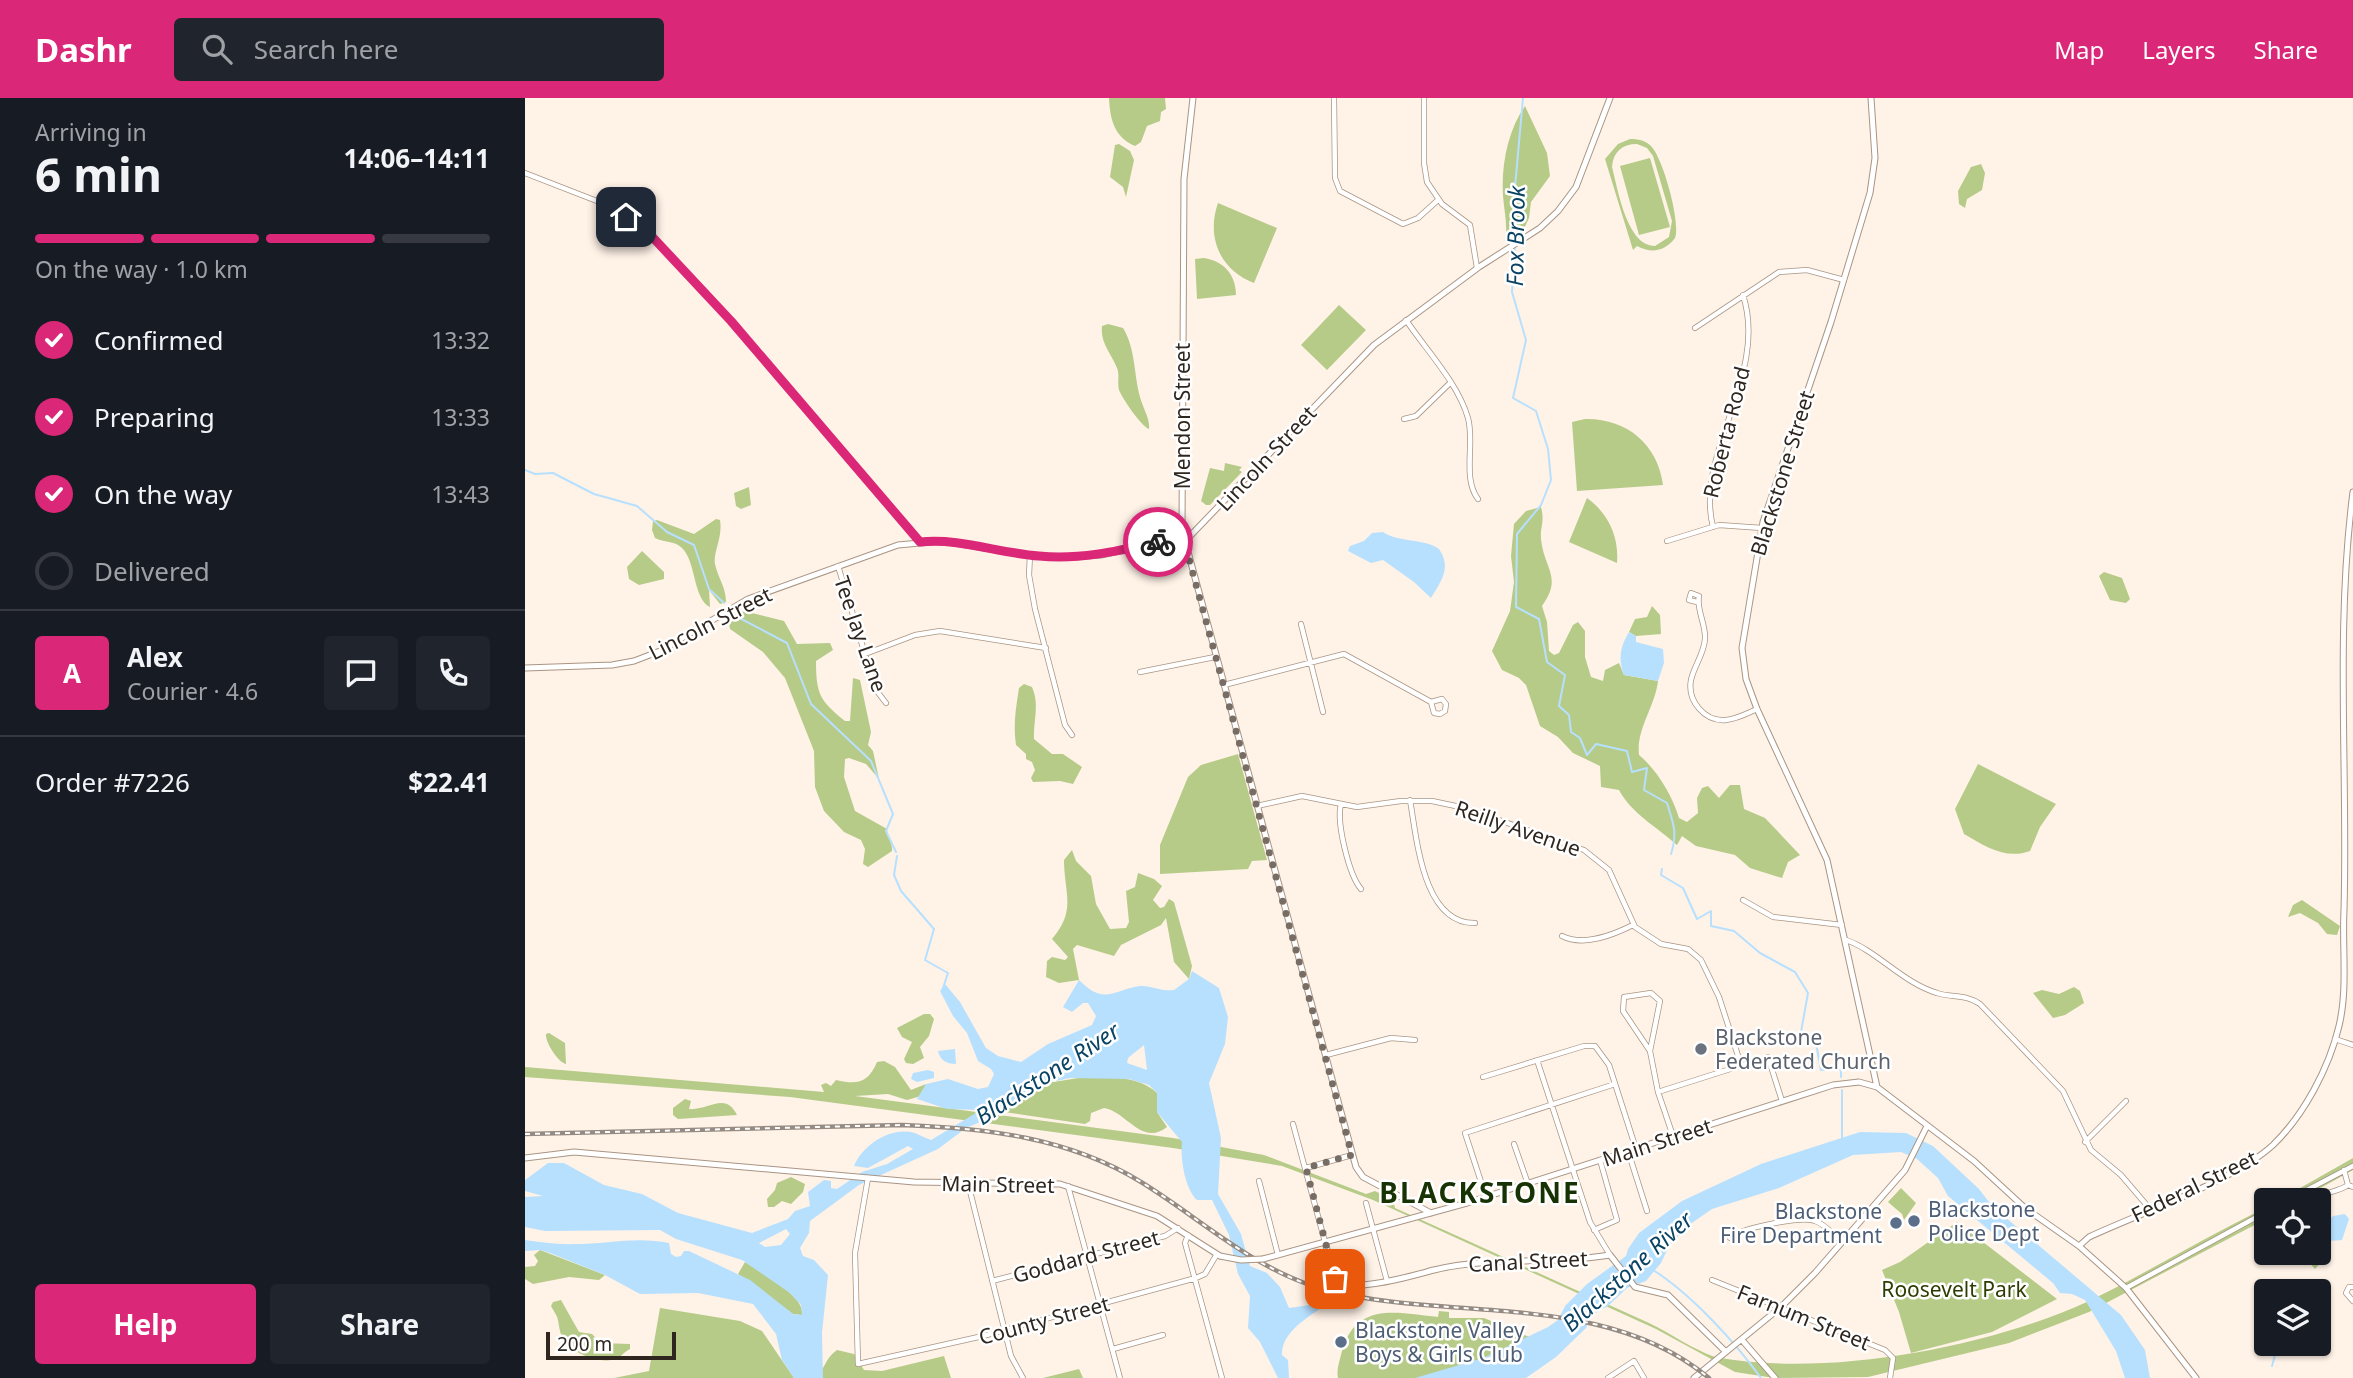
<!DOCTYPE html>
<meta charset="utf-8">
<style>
body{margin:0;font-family:"Noto Sans",sans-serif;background:#20242c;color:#f1f3f6;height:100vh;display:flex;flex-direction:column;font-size:26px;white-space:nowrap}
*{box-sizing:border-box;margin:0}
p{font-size:23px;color:#9ea1a6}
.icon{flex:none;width:38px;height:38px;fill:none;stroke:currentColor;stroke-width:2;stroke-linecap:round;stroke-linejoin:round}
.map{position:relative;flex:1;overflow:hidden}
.panel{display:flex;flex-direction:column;background:#171b24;width:525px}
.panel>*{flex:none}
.controls{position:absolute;left:1729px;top:1090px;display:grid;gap:14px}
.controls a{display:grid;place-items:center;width:77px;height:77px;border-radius:7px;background:#171b24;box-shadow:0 2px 5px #0004;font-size:35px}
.scale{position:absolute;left:21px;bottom:18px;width:130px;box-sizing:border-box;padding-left:7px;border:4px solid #2e261f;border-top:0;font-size:19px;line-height:24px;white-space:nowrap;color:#2e261f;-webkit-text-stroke:5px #fff;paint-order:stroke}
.pin{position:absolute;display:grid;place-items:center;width:60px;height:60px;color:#fff;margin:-30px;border-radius:14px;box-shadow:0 4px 10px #0006}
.courier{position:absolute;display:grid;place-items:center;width:70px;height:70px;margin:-35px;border:5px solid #db2777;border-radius:50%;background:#fff;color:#222;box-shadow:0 2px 9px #0007}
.overview em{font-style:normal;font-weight:700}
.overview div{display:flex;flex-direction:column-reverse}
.overview{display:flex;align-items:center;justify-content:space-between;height:119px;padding:0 35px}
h1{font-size:46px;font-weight:700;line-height:52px}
.bar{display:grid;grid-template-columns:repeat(4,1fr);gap:10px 7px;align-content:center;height:84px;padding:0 35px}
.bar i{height:9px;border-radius:5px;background:#363941}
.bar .selected{background:#db2777}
.bar p{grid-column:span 4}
.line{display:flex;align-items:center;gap:18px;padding:0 35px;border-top:2px solid #363941}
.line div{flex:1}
.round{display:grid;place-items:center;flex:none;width:74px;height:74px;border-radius:7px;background:#20242c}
ol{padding:0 35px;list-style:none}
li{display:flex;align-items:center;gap:21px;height:77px}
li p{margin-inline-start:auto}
li .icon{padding:7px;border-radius:50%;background:#db2777;color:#fff;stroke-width:4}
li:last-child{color:#9ea1a6}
li i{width:38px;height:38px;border:4px solid #363941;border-radius:50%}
.cta{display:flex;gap:14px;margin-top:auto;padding:14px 35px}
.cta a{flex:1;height:80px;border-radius:7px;background:#db2777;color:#fff;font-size:28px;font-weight:700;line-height:80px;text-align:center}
.cta a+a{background:#20242c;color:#f1f3f6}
header{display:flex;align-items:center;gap:42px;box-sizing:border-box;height:98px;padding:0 35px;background:#db2777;color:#fff}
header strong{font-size:33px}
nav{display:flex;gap:38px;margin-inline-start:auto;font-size:24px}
.search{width:490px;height:63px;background:#20242c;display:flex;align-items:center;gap:18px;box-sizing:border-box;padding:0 24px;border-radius:7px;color:#9ea1a6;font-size:26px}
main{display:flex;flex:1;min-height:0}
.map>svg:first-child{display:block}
</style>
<header>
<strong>Dashr</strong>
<div class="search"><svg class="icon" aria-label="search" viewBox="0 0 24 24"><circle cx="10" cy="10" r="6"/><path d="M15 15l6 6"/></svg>Search here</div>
<nav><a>Map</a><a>Layers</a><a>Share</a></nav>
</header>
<main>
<section class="panel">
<div class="overview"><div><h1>6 min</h1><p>Arriving in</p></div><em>14:06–14:11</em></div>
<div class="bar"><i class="selected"></i><i class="selected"></i><i class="selected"></i><i></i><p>On the way · 1.0 km</p></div>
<ol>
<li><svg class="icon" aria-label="check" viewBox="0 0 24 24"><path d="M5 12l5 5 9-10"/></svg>Confirmed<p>13:32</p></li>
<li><svg class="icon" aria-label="check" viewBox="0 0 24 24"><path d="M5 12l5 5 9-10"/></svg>Preparing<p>13:33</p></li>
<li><svg class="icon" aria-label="check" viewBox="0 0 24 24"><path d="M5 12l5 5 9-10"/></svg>On the way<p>13:43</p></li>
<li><i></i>Delivered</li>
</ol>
<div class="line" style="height:126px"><b class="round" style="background:#db2777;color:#fff">A</b><div><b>Alex</b><p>Courier · 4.6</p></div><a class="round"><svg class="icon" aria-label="chat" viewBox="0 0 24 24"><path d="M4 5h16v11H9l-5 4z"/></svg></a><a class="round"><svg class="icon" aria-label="phone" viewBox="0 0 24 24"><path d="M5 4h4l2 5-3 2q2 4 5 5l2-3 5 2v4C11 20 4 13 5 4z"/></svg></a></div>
<div class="line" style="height:91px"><div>Order #7226</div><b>$22.41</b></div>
<div class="cta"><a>Help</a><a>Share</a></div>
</section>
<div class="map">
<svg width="1828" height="1280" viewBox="0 0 1828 1280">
<rect width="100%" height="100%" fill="#fff2e7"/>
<path fill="#b6cb88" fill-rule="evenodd" d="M584,0H640L641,11L636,14L635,23L622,28L616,44L610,48C589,39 585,21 584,0Z
M1000,8L1022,55L1025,78L1006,104L1004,120L997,135L984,138L981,137C982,124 979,111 978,98C976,67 983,32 1000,8Z
M1105,41C1113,41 1120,42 1126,48C1138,60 1156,125 1150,140C1140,153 1127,156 1112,148L1108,152L1080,61L1093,46ZM1112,46L1122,50L1128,58L1147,123L1144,139L1130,148C1102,148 1093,92 1087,69C1088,54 1097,46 1112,46Z
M594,46L605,53L609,62L601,99L598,89L585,79L590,47Z
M1125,60L1145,129L1114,137L1095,68Z
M1456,66L1460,75L1457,92L1442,101L1440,110L1434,106L1433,93L1446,69Z
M693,105L752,130L729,185C695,172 681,139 693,105Z
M679,160C699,163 711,177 711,197L672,201L670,161Z
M814,207L841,232L802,272L776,247Z
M583,226L598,230C612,253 608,280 617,305C620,314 625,322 624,331C616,328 597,300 594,292C592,285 595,277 592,270C586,255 575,245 577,228Z
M1060,321C1101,320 1133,346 1138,387L1052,393L1047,324Z
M700,365L717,369L714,372L717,374L685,407H681L676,403L685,370L699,373Z
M224,389L226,407L216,411L211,408L209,395Z
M1062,400C1084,416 1094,439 1092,465L1044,444Z
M1016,409C1020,424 1015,428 1016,441C1019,471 1038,479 1017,508L1022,524L1024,553L1029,557L1034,555L1048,527L1053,524L1060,533V559L1066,579L1078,583L1080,572L1094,565L1099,577L1133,583C1130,609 1111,631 1114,657C1132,672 1147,697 1154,720L1162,724L1173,715L1172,700L1177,690L1183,688L1194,700L1205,687H1215L1219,711L1240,720L1275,757L1263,764L1257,780L1225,770L1210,757L1171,748L1157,738L1152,747C1132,729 1107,716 1094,692L1076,689L1075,668L1048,655L1033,639L1015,628L1001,587L994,580L977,572L967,553L985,513L989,484L986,458L989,426L1001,413Z
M191,421L195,422C198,439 188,454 190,466C193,480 201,489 201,504L195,506L184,492L185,509C168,501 171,463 157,450C149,442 139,445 130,440L127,432L128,423L132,422L169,436Z
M117,453L139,474V481L114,487L104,481L102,469Z
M1579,474L1597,480L1605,501L1601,505L1585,502L1574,478Z
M1127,508L1135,517L1136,536L1111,538L1104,534L1110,521L1122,519Z
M219,513L259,523L272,546L305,545L308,552L291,563C291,596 295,603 320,623H325L328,580L335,582L346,634L343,647L348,653L354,681L341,666L324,660L320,661L319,679L330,713L362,731C362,739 368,746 367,753L343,769L338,766L340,751L336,742L319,734L299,713L290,689L289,653L260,580L238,554L205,531L203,520Z
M499,586L507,589C515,607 508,623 509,641L527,656H538L557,669L548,686L535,683L508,684L506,680L510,672L507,664L501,661V656L491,647C488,626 491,610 494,590Z
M713,656L742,762L727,763L723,771L635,776V747L663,679L676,667Z
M1453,666L1531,706L1515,729L1505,753C1480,762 1460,748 1439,736L1430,711Z
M547,752L551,763L566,778L571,806L585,831L601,830L604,824L601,793L610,789L613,775L629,781L637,788L628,802L635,810L639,809L644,801L649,804L667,868L664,881L649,864L641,820L636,827L596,847L589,858L552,847L548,851L554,882L534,885L521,879L522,863L527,859L540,862L543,859L527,841C552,812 539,795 539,762Z
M1777,802L1815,828L1812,837L1802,836L1793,825L1775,815L1763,819L1768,807Z
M1549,889L1555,893L1559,905L1540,917L1528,920L1508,895L1517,892L1534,896Z
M399,916H405L409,921L404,938L395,949L399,960L388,966L381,965L379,961L387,944L377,939L372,930Z
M24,935L40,945L41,966C33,964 20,944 21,936Z
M359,963L370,969L386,992L401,986L396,998L382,1002L363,996L330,998L648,1040L739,1057L841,1096L850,1093L868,1102L870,1110C955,1148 1039,1187 1124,1225C1147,1236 1167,1251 1190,1259C1300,1280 1462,1250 1564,1203C1624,1174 1681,1138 1741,1110V1121L1564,1214L1484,1245L1343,1279L1249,1280L1210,1274L1131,1231L848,1102L757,1068L648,1050L265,999L0,979V969L299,994L296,987L301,985L306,988L311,982C333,987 343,985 352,964Z
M560,979C585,980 613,977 632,995V1014L642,1029C617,1049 601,1013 579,1010L566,1015L565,1023L560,1026L479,1014L522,985Z
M160,1001L166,1003L164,1011C183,1013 200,993 212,1017L153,1021L148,1017V1010Z
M1828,1060V1072L1774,1102H1754Z
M266,1079L280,1086L278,1094L266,1106L257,1103L249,1109H243L242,1101L250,1092L252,1085Z
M1376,1090L1391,1105L1379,1122L1377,1116L1363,1104Z
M1432,1124L1532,1201L1467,1234L1386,1255L1374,1214L1357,1172L1375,1164Z
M1794,1147L1801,1148L1803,1157L1790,1171L1781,1161L1783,1155H1794Z
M15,1152L80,1177L74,1182L44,1179L8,1186L0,1181V1169L10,1168L13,1163L9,1157Z
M220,1164C234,1173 281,1198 277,1217L268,1216L213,1176Z
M36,1202L54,1234L67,1236L76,1245L105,1246V1251C100,1253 96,1259 91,1261C73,1267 39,1253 35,1233C32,1217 34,1222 26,1208L28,1204Z
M135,1210L215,1223L237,1233L269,1280H89L124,1273Z
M914,1213L924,1214V1220H959L1009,1241L979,1280H813C811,1271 815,1262 817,1253C831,1203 873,1215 913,1219Z
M312,1252L329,1256L339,1272L357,1273L419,1258L426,1280H291C300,1271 300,1260 312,1252Z
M554,1271L558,1280H518Z"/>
<path fill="#b7e0ff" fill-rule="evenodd" d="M858,434C874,445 899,440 914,451C927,470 916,483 906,500L889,484L858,462L846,465L823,453L825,448L839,443L847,435Z
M1104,534L1111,538V544L1138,551L1139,565L1133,583L1099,577C1093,561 1095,549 1104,534Z
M667,873L694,890L703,919L700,946L684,985L696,1040L693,1096L716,1136L725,1168L742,1175L755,1189L764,1210L792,1206L796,1210C782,1220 756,1235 757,1257L763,1262L764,1280H753L735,1244L723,1230L725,1198L713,1176L704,1137L687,1102H672C660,1091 655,1060 657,1044L632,1014V995L624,987L604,981L545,980L522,985L479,1014L441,1030L413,1051L334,1087L285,1123L284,1135L275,1150L278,1158L289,1162L303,1177L297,1235L298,1280H269L257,1262L251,1236L228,1206L173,1195L115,1196L80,1177L25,1155L15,1152L0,1153V1142C16,1144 33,1147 50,1146C81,1146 113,1138 144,1145L146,1156L151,1159L156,1158L159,1153H164L225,1182L268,1216L277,1217L276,1207L265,1195L217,1162L151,1141L135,1132L20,1133L0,1129V1099L18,1098L0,1093V1082L23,1065H39L79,1087L117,1096L153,1115L227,1135L263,1121L270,1113L285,1108L283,1094L299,1082L306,1083V1090L312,1091L337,1074L362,1066L388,1051L383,1048L343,1070L329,1068C338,1047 365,1028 390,1035C395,1037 400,1040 406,1042L456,1012L422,1011L392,1001L401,986L423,981L453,991L463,989L469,976L466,971L453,963L442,935L428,918L415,893L420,886L435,904L461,950L473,958L496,964L523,946L567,927L571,918L563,905H558L547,914L538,909L554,882C580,908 587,892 615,888C626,887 637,894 649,892L664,881ZM619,947L622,972L602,965L603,960ZM261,1131L265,1136L256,1147L240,1149L234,1145Z
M430,951L431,966C421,966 415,962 413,953Z
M403,972L409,974V980L392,984L386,981L388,975Z
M1335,1034L1381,1035L1408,1048L1454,1091L1467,1108L1596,1217L1620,1252L1625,1280H1600L1591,1253L1560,1202L1547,1196L1535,1195L1528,1185L1423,1098L1413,1080L1392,1061L1376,1054L1328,1057L1254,1090L1187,1111L1164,1127L1144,1148L1136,1165L1121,1183L1102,1190L1083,1208L1067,1217L1061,1230L1031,1259L1001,1280H890L958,1260L1023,1229L1033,1222L1040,1208L1062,1186L1101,1158L1103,1151L1114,1135L1157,1103L1236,1066Z
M1820,1116L1824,1121L1817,1142L1804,1143L1800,1126L1808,1118Z"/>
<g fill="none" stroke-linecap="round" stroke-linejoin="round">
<path stroke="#b7e0ff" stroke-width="2" d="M998,0L986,134L990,146L987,194L1001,242L988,300L1011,313L1023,351L1026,382L1016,407L992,436L991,509L1014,521L1022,564L1040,577L1034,608L1044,617L1046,634L1055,640L1062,657L1071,646L1102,653L1107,674L1122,670L1119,692L1142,705C1148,725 1153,734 1146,756
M0,372L10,376L28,375L69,396L112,408L142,434L169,447L184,491L199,505
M205,515L262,545L286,606L346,663L368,716L361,733L371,754
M372,758L369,777L376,793L409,831L400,862L423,875L418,890
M1137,771L1136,777L1158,790L1172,821L1186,813V828L1209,833L1235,855L1270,874L1283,895L1276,934L1290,940L1296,972H1316V979
M1317,1040V992
M1128,1172C1166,1196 1210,1244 1236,1280
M1747,1268L1753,1246"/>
<g stroke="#a99584" stroke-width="6">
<path id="street" d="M809,0L810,80L815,93L878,126L893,120L913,102
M899,0V65L902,84L917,106L945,127L952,170
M0,75L77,105L119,130L206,223L395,444
M881,222C901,252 933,285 943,320C950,345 937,380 953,401
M1170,230L1254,174L1282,172L1319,182
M879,321L891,318L924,286
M1188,429C1169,355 1244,277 1218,197
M1142,443L1194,427L1237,430
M505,457L504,477L510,511L540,627L547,637
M313,468L351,592L361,605
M1172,504L1164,502L1166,495L1174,498C1171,511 1181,526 1180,541C1179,556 1169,568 1166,582C1162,603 1180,624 1201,622C1212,621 1223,615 1232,611
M776,526L798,614
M340,556L390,537L415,533L521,550
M615,574L690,559
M699,587L819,556L906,604L917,601L921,606L920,613L915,616L909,615L906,604
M885,702C892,742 898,826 950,825
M816,706C811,724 824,777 836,791
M732,708L777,698L832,709L876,703H907L940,710L1059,752L1084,772L1110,829L1136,846L1163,851L1176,862L1194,899L1216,967
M1218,802L1248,819L1317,827
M1037,838C1059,849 1088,837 1108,827
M1321,842C1351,852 1378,885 1412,895C1427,900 1441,896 1455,906L1538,993L1566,1052L1596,1077L1625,1111
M1810,941L1828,947
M1125,953L1098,913L1099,899L1126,895L1135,903L1125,953L1133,994
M801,957L866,940L890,942
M1012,962L1065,1124L1085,1157
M958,979L1059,948H1070L1084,967L1111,1051
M768,1026L800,1144
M1148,1038L1133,994L1243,959L1257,1003
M1560,1044L1601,1003
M989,1046L1003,1086
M1103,1053L1122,1113
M781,1070L827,1057
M1819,1072L1823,1087
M343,1080L330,1155L333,1266L458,1238L671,1180L680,1176L692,1156
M734,1083L753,1157
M443,1085L486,1258L498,1280
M543,1088L595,1280
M961,1099L940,1035L1090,986
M1763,1102L1828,1068
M1785,1102C1797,1095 1816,1093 1823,1087L1828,1089
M841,1105L862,1183
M1069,1132L1092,1122L1075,1062
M663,1137L660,1145L697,1280
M1205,1140C1215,1130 1276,1118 1290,1123C1300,1126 1308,1136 1316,1143
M1187,1182L1360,1252L1368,1260L1365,1280
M467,1183L640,1138L653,1130
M1828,1189H1824L1821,1195L1828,1203
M1601,1190L1741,1114
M588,1251L638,1237
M1083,1280L1109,1263L1119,1280"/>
</g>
<g stroke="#a99584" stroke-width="7">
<path id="secondary" d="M668,0L659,81L657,432L831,1069L838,1079L906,1115
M1346,0L1350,60L1345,95L1306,224L1238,424L1217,550L1221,581L1232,611L1302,762L1352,989
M0,570L87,567L109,563L135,553L223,501L373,447L417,443L509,458L549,459L576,457L666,437L849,247L954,169L1015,130L1033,113L1051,89L1085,0
M0,1060L49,1054L389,1084L535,1086L632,1118L695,1158
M800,1144L810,1181C824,1197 889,1177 909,1172C967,1158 1026,1167 1085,1157L1110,1189L1143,1197L1201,1254
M1554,1148L1564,1139C1615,1115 1709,1083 1748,1047C1779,1017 1804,970 1814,928C1823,891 1817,849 1819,812C1823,673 1810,533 1828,394
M738,1161L942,1105L1308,987L1334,984L1352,989L1449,1063L1500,1110L1554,1148L1601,1190L1671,1280
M1217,1242L1250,1280
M1169,1280L1256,1209L1290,1175L1380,1072L1402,1028"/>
</g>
<use href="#street" stroke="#fff" stroke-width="4.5"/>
<use href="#secondary" stroke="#fff" stroke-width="5"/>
<g stroke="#958b82" stroke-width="4.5">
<path id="rail" d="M0,1036L377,1027C460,1030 543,1039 616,1084C675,1120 729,1172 798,1191C923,1225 1077,1191 1184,1280"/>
</g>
<use href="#rail" stroke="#fff" stroke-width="2" stroke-dasharray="5" stroke-linecap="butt"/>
<g stroke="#a99584" stroke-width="7" stroke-linecap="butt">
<path id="secondary-bridge" d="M695,1158L716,1162L738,1161"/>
</g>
<use href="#secondary-bridge" stroke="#fff" stroke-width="5"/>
</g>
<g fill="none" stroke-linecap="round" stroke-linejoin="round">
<path stroke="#776d65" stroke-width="7" stroke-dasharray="0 12.6" d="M633,444L658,439L827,1057L781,1070L810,1181"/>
<path stroke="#db2777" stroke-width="9" d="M101,119L119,130L206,223L395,444C436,440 473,455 514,458C555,462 593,453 633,444"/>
</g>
<circle fill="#6b7280" stroke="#fff" stroke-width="2.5" cx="1176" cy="951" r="7"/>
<g fill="#5c6f8a" stroke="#fff" stroke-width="2.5">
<circle cx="1389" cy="1123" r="7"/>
<circle cx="1371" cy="1125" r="7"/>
<circle cx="816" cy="1244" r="7"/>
</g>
<g text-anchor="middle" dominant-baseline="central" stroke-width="5" stroke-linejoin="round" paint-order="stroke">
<g font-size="21" fill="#2e261f" stroke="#fff">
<text transform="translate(657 318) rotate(-90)">Mendon Street</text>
<text transform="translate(1201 334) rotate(-76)">Roberta Road</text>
<text transform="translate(741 360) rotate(-47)">Lincoln Street</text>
<text transform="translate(1257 375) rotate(-73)">Blackstone Street</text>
<text transform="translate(185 525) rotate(-27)">Lincoln Street</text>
<text transform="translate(336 536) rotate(71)">Tee Jay Lane</text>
<text transform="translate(993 730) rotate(19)">Reilly Avenue</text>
<text transform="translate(1132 1044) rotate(-18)">Main Street</text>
<text transform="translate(473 1086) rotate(1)">Main Street</text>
<text transform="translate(1669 1088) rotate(-26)">Federal Street</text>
<text transform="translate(561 1158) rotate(-15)">Goddard Street</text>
<text transform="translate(1003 1163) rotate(-3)">Canal Street</text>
<text transform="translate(1279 1219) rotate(22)">Farnum Street</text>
<text transform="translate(519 1222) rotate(-15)">County Street</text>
</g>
<g font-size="21" fill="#5b616d" stroke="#fff" text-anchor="start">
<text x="1190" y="939">Blackstone<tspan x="1190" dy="24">Federated Church</tspan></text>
</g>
<g font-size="21" fill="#4e5e75" stroke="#fff" text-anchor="start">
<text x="1403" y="1111">Blackstone<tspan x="1403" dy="24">Police Dept</tspan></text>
<text x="1357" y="1113" text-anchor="end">Blackstone<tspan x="1357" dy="24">Fire Department</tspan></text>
<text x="830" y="1232">Blackstone Valley<tspan x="830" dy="24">Boys &amp; Girls Club</tspan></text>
</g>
<g font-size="21" fill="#2f3c03" stroke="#fff">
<text x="1429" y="1191">Roosevelt Park</text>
</g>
<g font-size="23" font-style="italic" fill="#0a4363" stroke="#fff">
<text transform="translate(990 138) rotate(-89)">Fox Brook</text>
<text transform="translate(522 975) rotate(-33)">Blackstone River</text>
<text transform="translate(1102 1173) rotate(-42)">Blackstone River</text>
</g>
<g font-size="28" font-weight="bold" letter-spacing="2" fill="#173203" stroke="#fff">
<text x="955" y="1094">BLACKSTONE</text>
</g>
</g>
</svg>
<div class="controls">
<a><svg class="icon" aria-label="locate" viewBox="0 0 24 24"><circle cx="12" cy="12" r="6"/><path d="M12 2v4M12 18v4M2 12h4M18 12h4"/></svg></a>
<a><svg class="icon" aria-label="layers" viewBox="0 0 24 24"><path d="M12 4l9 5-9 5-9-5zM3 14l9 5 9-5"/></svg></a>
</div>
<div class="scale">200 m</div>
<div class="pin" style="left:810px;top:1181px;background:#ea580c"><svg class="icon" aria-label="bag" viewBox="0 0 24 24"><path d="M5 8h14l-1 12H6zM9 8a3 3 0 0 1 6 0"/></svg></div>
<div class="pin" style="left:101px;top:119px;background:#1f2937"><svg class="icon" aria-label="home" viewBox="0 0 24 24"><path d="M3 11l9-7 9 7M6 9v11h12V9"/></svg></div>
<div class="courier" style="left:633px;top:444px"><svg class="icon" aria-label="bike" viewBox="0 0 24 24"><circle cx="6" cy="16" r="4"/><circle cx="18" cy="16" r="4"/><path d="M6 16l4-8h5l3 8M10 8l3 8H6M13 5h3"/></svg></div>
</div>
</main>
